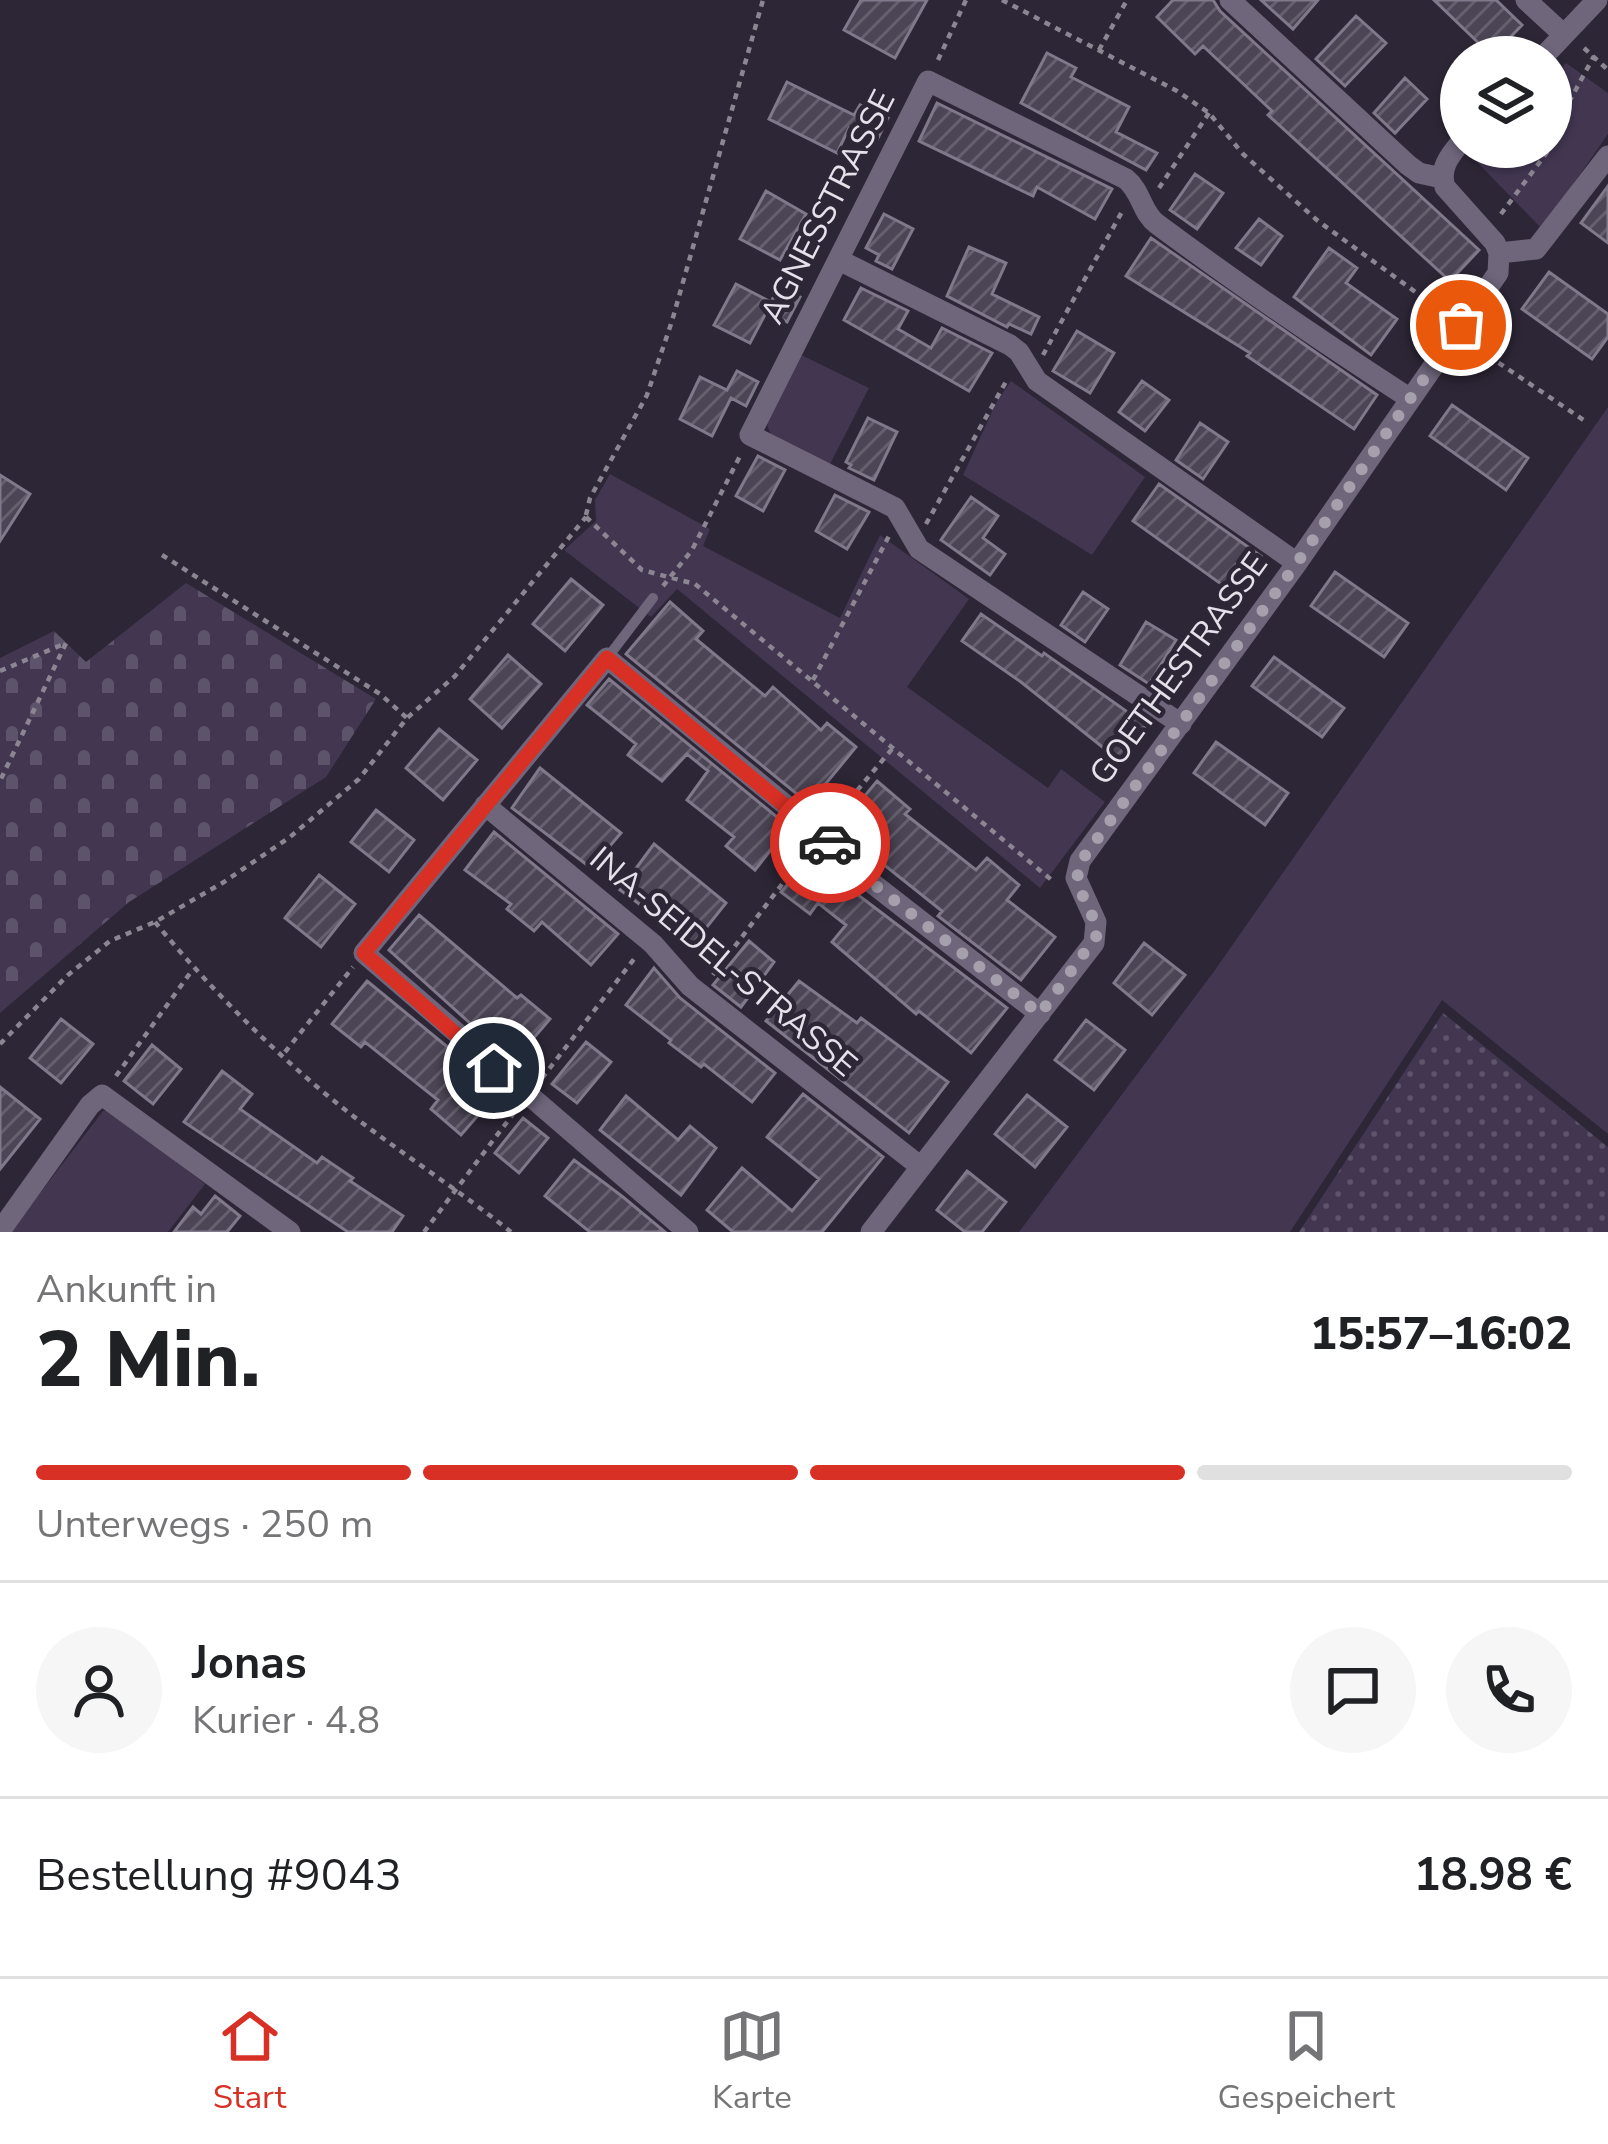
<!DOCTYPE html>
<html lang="de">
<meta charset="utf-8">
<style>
body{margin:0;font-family:"Nunito Sans",sans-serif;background:#f6f6f6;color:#202124;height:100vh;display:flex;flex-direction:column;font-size:45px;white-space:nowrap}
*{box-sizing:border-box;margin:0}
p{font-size:39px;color:#757577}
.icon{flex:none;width:66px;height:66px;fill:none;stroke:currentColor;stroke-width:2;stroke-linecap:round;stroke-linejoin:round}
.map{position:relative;height:1232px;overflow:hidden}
.side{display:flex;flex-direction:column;background:#fff;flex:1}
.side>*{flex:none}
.buttons{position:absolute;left:1440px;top:36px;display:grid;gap:24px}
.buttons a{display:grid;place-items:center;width:132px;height:132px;border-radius:50%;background:#fff;box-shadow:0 3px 9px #0004;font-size:60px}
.pin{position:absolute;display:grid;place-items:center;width:102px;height:102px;color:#fff;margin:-51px;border:6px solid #fff;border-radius:50%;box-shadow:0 3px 12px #0007}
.courier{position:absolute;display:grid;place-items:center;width:120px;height:120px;margin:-60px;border:9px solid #d93025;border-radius:50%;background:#fff;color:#222;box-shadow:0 3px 15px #0007}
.overview em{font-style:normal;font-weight:800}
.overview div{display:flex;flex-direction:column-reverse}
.overview{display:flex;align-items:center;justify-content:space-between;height:204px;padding:0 36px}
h1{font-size:78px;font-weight:800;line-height:90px}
.bar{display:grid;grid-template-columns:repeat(4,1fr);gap:18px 12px;align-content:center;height:144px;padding:0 36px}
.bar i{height:15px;border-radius:9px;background:#e0e0e0}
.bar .on{background:#d93025}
.bar p{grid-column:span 4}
.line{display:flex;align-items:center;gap:30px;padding:0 36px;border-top:3px solid #e0e0e0}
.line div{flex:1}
.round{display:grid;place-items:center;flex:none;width:126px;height:126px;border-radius:63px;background:#f6f6f6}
.menu{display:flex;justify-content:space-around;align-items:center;height:168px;border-top:3px solid #e0e0e0;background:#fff;font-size:33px;color:#757577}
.menu a{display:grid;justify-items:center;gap:6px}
.menu .on{color:#d93025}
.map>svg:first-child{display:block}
</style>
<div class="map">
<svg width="1608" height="1232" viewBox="0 0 1608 1232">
<defs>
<pattern id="cemetery-stones" width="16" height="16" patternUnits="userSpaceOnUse" patternTransform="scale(3)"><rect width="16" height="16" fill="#423651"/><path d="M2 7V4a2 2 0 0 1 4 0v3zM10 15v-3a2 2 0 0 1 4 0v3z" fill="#5d536a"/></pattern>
<pattern id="park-dots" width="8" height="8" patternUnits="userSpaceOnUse" patternTransform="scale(3)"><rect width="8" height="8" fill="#423651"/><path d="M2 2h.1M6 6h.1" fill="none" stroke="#5d536a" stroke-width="1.8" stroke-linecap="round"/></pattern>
<pattern id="building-hatch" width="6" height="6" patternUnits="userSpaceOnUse" patternTransform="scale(3)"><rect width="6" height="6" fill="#4c4556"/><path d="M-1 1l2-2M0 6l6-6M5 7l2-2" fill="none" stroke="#66606e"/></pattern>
</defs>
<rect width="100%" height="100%" fill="#2d2636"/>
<path fill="#423651" d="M1566,63L1608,93V134L1542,229L1475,160L1487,147H1551V79Z
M799,354L869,388L828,468L771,435L766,422Z
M1011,381L1145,477L1092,555L963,475L997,401Z
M1608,407V1134L1442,1000L1290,1232H1019L1215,970Z
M610,474L710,529L703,546L840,618L880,535L969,599L907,687L1048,788L1061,769L1105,802L1040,888L677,589L651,617L564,550L596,521L595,500Z
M103,1111H111L205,1184L168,1232H10Z"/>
<path fill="url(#cemetery-stones)" d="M186,583L376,699L326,777L129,902L0,1013V658L54,631L86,662Z"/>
<path fill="url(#park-dots)" d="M1443,1013L1608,1147V1232H1299Z"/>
<path fill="url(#building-hatch)" stroke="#80798b" stroke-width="3" d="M861,0H927L895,58L844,30Z
M1173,0H1213L1220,11L1479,250L1450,281L1268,115L1272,111L1203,46L1195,54L1157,17Z
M1261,0H1318L1293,29Z
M1434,0H1496L1522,25L1492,56Z
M1356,16L1386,43L1345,86L1316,59Z
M1047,53L1076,68L1071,77L1129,107L1116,132L1157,153L1146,170L1021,103Z
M1405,78L1427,99L1395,133L1374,113Z
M787,82L854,115L860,105L888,118L876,142L849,128L837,153L769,119Z
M937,103L1112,189L1095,219L1037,187L1033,196L919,141Z
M1195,174L1223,193L1197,229L1170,210Z
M1608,186V243L1581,223Z
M766,191L806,214L780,260L740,239Z
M884,214L913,229L892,269L876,261L879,255L866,248Z
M1259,219L1282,236L1261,265L1236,248Z
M1151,238L1377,395L1354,429L1247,356L1250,353L1126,276Z
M969,247L1006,263L992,294L1039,317L1031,334L1009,324L1007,327L947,296Z
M1329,248L1357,268L1346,283L1397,319L1371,355L1294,297Z
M1549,272L1608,314V337L1592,359L1522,309Z
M736,284L771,302L779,287L800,297L787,322L767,311L750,343L714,325Z
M861,288L908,311L898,329L931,348L942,328L992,353L969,391L844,320Z
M1077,331L1114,353L1090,393L1053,371Z
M737,371L758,382L746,406L731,398L712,436L680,419L700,377L727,390Z
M1142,381L1169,400L1145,431L1119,412Z
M1452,405L1528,458L1506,490L1430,436Z
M868,418L897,432L874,480L849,468L851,465L846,462Z
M1200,423L1228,442L1203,479L1176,460Z
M758,456L785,470L763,511L736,496Z
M0,475L30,494L0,541Z
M1159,484L1261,556L1235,594L1133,521Z
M835,495L869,512L847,549L816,531Z
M971,497L998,516L983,538L1005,554L990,575L941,540Z
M1335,572L1408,623L1384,657L1311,606Z
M571,579L603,605L565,651L533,624Z
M1083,592L1108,609L1085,642L1061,625Z
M670,602L703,631L696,639L765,696L773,687L821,730L827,723L856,747L809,804L626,654Z
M981,614L1042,656L1044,653L1146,725L1120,761L1021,682L962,641Z
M1146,622L1176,640L1149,684L1120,665Z
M508,655L541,684L502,728L470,699Z
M1274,657L1344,708L1322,737L1252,686Z
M609,679L789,827L755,870L726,846L734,837L687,800L708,771L687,754L662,781L628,755L636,744L587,705Z
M439,729L477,760L443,800L406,768Z
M1216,742L1288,793L1265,825L1194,773Z
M540,768L621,833L591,868L512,808Z
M877,781L910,809L905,814L976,870L987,858L1019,885L1007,900L1055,937L1021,980L938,916L942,911L838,828Z
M376,810L414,840L389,872L351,842Z
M494,832L618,934L591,965L542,922L534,931L507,909L511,904L465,870Z
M654,844L726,903L690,948L666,928L668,925L620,890Z
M816,863L1007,1008L971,1053L919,1011L916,1014L832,942L846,925L818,903L810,914L781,892L798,872L805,878Z
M319,875L355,904L321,947L285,918Z
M419,915L517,998L521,995L550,1019L513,1062L389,950Z
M749,941L774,962L741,1007L713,985Z
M1144,943L1185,975L1152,1015L1114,983Z
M654,968L680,998L775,1073L752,1102L704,1064L701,1067L669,1043L671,1040L626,1005Z
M367,981L500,1090L461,1135L431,1109L438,1100L365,1042L361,1047L332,1024Z
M799,981L857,1023L861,1018L948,1082L909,1133L766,1021Z
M61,1019L93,1044L61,1083L30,1058Z
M1086,1020L1125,1050L1094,1090L1055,1060Z
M586,1042L611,1062L577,1103L552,1084Z
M152,1045L181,1069L153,1104L124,1081Z
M222,1071L252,1094L240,1109L317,1163L322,1157L353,1178L350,1181L403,1216L392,1232H348L184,1122Z
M0,1087L40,1119L0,1169Z
M803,1094L883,1157L822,1232H733L707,1210L742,1168L792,1211L819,1179L767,1137Z
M1027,1095L1067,1127L1035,1167L995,1134Z
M626,1096L678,1140L690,1126L716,1148L681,1195L600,1130Z
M523,1118L548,1138L519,1173L495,1153Z
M574,1160L623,1197L665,1232H590L545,1196Z
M967,1171L1006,1202L982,1232H965L937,1210Z
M215,1196L240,1216L227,1232H174L193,1207L201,1214Z"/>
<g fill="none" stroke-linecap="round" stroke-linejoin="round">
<path stroke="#8c8693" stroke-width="4.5" stroke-dasharray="6 6" stroke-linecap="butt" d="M1002,0L1177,91L1209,113L1243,154L1318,221L1447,315
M1584,48L1608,70
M1099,50L1127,0
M938,60L966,0
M1551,146L1555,128L1594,56
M1159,188L1209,113
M1501,214L1551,147
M1465,354L1487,355L1588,423
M1043,355L1124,208
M586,515L590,498L647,395L672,321L763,0
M586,517L642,570L695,584L1054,882
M926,524L1008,378
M162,555L380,694L407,718
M663,586L692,550L740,456
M0,671L66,643L0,781
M813,680L889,536
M834,818L892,749
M155,922C215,995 293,1072 369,1128C416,1163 465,1195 511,1232
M713,975L808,850
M0,1044L68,975L110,941L155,922L224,882L290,837L359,779L407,718L455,676L586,517
M285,1052L353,967
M116,1076L193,969
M542,1078L634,959
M424,1232L516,1110"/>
<path stroke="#6f667c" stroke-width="10" d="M608,657L653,598"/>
<path stroke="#6f667c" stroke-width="21" d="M1230,0L1408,165L1419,173L1442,178
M1526,0L1564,35
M1543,57L1597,0
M1499,253L1536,249L1608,156
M839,260L1010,345L1019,352L1037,381L1297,563
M1181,724L919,549L895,508L750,435L928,81L1126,179C1142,192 1141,212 1157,224C1239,285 1324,343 1409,398
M485,805L653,944L690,986L921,1167
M0,1231L90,1105L102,1095L290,1232
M688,1232L364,953L607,658L821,834L854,869L1040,1014
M871,1232L1094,943L1096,922L1076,878L1080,861L1297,563L1498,273L1499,253L1495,243L1445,187C1439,169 1449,156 1461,142"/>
</g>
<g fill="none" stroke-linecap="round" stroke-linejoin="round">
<path stroke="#a5a0ac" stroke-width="12" stroke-dasharray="0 21.6" d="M830,843L854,869L1040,1014L1097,935C1095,908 1072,892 1079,864L1297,563L1461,325"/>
<path stroke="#d93025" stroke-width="15" d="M494,1068L364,953L607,658L830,843"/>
</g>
<g text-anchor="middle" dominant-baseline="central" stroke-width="9" stroke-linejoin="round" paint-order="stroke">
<g font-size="33" fill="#e5e1eb" stroke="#2d2636">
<text transform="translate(828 207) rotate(-63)">AGNESSTRASSE</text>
<text transform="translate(1179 669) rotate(-54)">GOETHESTRASSE</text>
<text transform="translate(723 962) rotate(40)">INA-SEIDEL-STRASSE</text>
</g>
</g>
</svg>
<div class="buttons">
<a><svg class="icon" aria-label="layers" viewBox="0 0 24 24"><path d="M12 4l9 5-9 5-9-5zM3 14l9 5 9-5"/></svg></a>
</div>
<div class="pin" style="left:1461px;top:325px;background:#ea580c"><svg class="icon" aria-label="bag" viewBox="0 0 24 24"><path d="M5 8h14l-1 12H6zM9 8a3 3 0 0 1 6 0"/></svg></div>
<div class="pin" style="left:494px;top:1068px;background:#1f2937"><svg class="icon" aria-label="home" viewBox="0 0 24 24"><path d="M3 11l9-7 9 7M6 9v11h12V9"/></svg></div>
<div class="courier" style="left:830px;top:843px"><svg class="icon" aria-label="car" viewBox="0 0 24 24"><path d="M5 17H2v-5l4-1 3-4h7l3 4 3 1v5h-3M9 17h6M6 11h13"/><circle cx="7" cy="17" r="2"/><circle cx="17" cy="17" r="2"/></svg></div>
</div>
<section class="side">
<div class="overview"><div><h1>2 Min.</h1><p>Ankunft in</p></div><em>15:57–16:02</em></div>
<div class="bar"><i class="on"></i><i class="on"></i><i class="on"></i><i></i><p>Unterwegs · 250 m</p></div>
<div class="line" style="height:216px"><a class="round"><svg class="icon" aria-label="person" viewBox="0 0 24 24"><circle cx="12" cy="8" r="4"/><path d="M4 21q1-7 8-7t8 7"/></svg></a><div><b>Jonas</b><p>Kurier · 4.8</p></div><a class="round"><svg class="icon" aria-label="chat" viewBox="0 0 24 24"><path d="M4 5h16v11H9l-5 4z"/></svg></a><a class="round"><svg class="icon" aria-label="phone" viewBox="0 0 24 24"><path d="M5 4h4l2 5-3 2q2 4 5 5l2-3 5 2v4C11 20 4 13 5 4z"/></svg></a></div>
<div class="line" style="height:156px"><div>Bestellung #9043</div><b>18.98 €</b></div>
</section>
<nav class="menu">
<a class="on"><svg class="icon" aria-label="home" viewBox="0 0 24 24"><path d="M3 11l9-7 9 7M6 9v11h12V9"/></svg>Start</a>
<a><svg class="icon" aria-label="map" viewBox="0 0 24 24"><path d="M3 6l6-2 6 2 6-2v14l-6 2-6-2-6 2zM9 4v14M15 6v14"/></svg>Karte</a>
<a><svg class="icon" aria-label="saved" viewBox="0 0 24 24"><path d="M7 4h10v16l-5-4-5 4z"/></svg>Gespeichert</a>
</nav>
